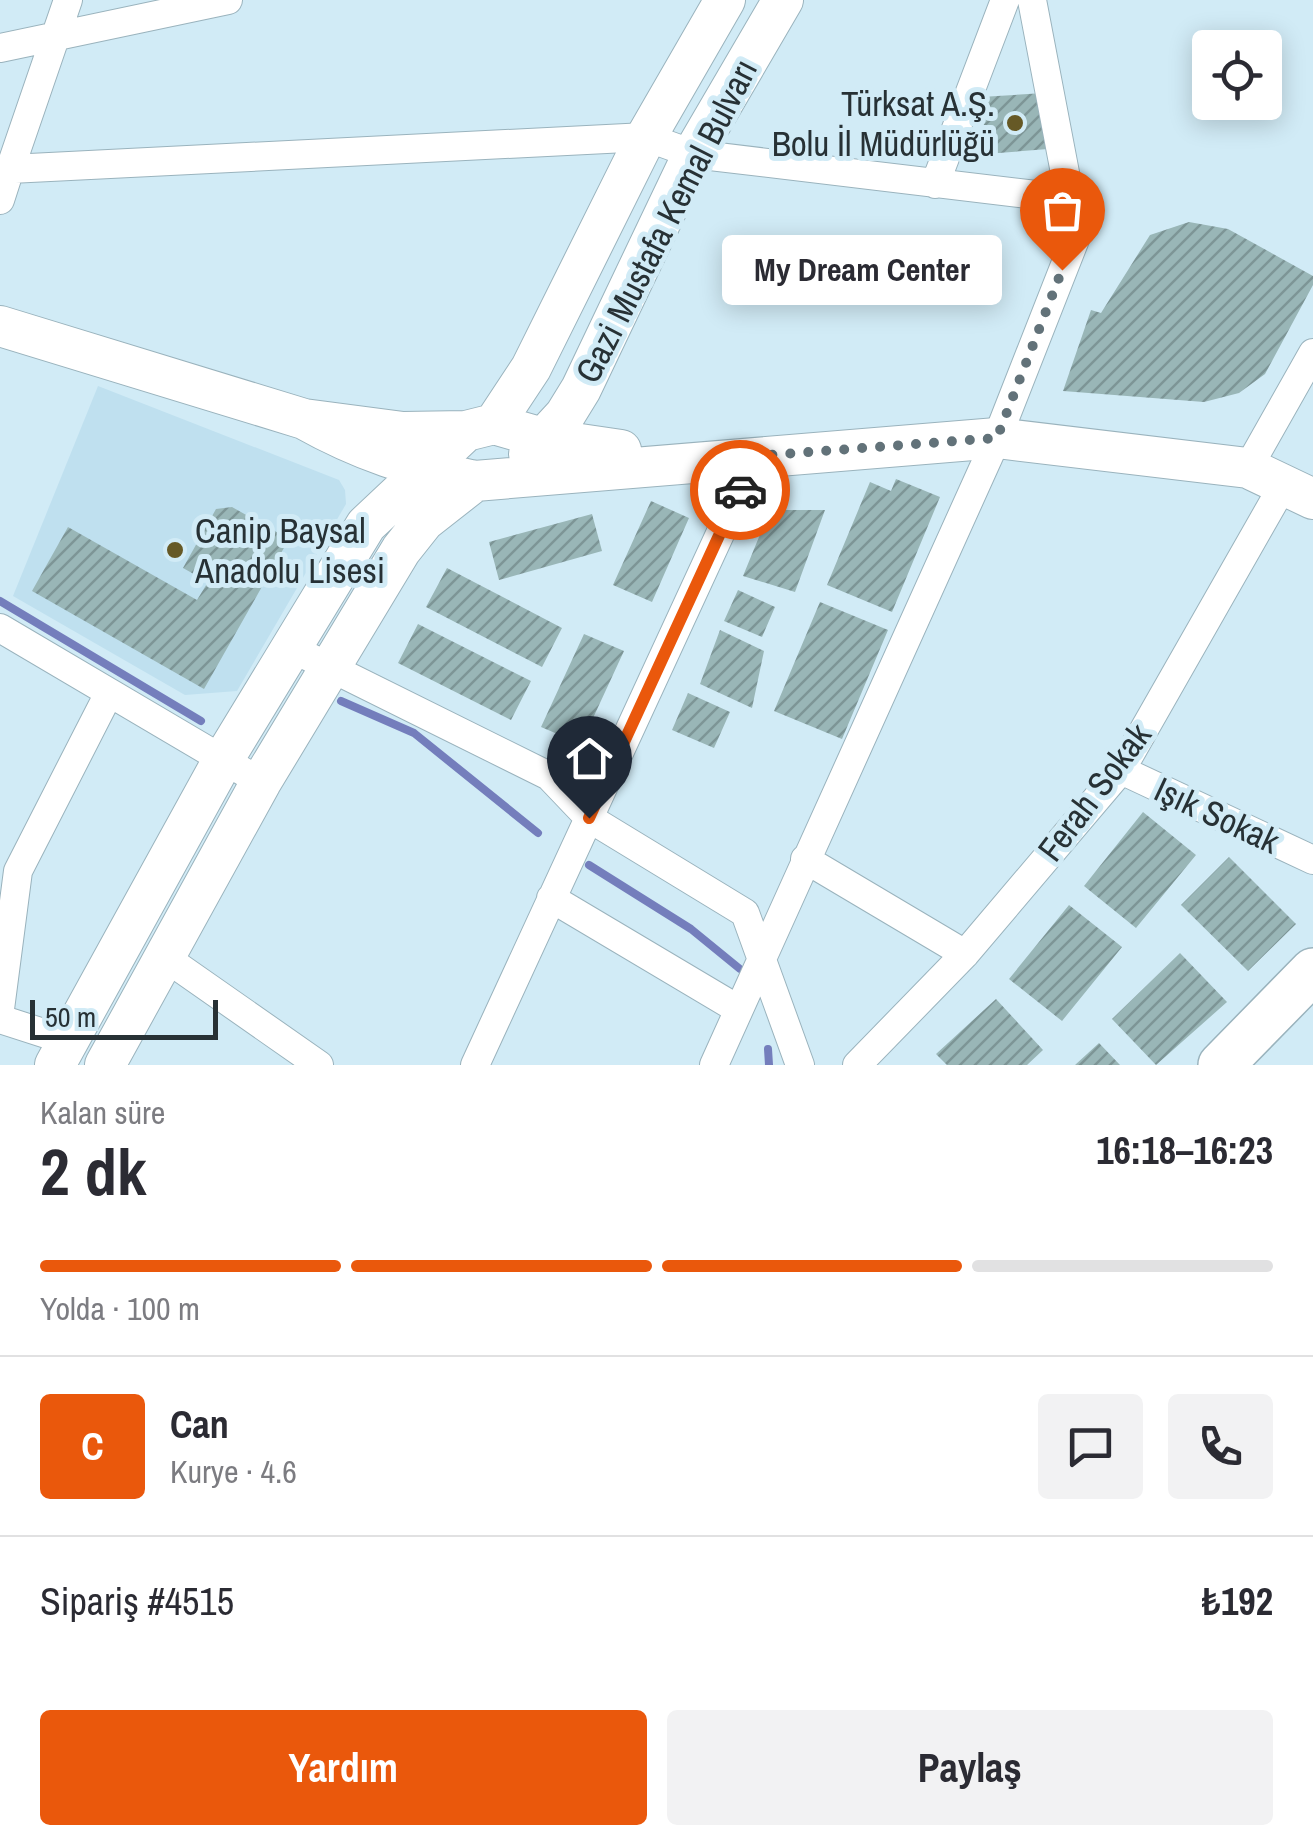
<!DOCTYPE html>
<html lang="tr">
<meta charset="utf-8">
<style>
body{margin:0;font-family:"Archivo Narrow",sans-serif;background:#f2f2f3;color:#2b2b33;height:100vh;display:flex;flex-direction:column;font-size:38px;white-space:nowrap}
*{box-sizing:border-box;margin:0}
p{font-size:32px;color:#7c7c81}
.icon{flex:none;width:55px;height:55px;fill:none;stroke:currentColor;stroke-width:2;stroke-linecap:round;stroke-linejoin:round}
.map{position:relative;height:1065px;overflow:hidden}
.sheet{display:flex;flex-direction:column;background:#fff;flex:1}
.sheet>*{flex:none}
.controls{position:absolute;left:1192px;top:30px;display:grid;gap:20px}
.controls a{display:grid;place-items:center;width:90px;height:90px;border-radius:10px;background:#fff;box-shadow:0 5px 25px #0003;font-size:50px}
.scale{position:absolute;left:30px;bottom:25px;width:188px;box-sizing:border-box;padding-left:10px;border:5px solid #273135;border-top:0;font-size:28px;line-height:35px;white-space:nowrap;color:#273135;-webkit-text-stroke:8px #d1ebf6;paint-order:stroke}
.pin{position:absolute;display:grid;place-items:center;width:85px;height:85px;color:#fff;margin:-102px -42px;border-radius:50% 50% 50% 0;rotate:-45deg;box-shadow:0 0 10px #0007}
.pin .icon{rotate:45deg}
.courier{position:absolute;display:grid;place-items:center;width:100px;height:100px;margin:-50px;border:8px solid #ea580c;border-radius:50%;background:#fff;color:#222;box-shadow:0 2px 12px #0007}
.bubble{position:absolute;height:70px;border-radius:10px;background:#fff;box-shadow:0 5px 25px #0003;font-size:32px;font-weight:700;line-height:70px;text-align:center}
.head em{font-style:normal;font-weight:700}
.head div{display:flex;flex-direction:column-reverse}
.head{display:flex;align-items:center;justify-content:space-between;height:170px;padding:0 40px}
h1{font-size:65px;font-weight:700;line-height:75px}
.bar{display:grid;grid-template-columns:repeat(4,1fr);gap:15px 10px;align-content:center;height:120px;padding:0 40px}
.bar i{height:12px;border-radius:8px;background:#e1e1e2}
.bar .on{background:#ea580c}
.bar p{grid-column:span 4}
.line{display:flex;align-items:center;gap:25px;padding:0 40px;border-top:2px solid #e1e1e2}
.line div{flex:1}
.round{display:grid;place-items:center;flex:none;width:105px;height:105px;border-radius:10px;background:#f2f2f3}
.cta{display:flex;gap:20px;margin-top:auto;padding:20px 40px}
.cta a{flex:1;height:115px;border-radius:10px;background:#ea580c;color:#fff;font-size:40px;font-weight:700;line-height:115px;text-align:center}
.cta a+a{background:#f2f2f3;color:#2b2b33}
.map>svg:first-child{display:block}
</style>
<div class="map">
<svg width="1313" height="1065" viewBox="0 0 1313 1065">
<defs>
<pattern id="building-hatch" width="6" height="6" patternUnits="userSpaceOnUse" patternTransform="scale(2.5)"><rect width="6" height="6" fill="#99b6b7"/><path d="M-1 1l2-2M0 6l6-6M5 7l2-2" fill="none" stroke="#7d9596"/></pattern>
</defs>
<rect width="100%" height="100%" fill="#d1ebf6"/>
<path fill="#bfe0ef" d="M98,386L339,480L345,490L346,504L237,691L185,695L13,596Z"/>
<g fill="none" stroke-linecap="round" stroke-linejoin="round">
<path stroke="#747ebc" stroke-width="8" d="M0,601L201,721
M341,701L414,733L538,833
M589,865L691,929L740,969
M768,1049L769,1065"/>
</g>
<path fill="url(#building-hatch)" d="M1044,93L1048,149L986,154L981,97Z
M1189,222L1228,229L1313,276V285L1265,374L1239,393L1204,402L1063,391L1091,310L1101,313L1150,235Z
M896,479L940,497L892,612L827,585L870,482L891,491Z
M651,501L689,518L652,602L613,585Z
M232,507L289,539L204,689L32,591L68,527L197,600L208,582L183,568L216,509Z
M770,510H825L795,592L743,576Z
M592,514L602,551L499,580L489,542Z
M447,568L562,628L542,667L426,607Z
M738,590L775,607L762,637L724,621Z
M820,602L888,630L842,739L774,711Z
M418,624L531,681L511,720L398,663Z
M720,630L764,651L752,708L700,684Z
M584,634L624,651L581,744L541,727Z
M688,693L730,712L714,748L672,730Z
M1143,812L1196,855L1136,928L1084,886Z
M1229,857L1296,924L1248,971L1181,905Z
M1069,905L1122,947L1062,1021L1009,979Z
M1180,953L1227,1002L1156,1065L1112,1019Z
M996,999L1043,1050L1027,1065H947L936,1054Z
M1099,1043L1120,1065H1075Z"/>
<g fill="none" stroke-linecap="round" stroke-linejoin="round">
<g stroke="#9ab3bd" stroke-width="30">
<path id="minor" d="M68,0L10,169L646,137L693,154L1070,199L1076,237L997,438L714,1065
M1032,0L1070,199
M0,48L228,0
M935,184L1005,0
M0,200L10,169
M1248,468L1313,353
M0,628L261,782
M289,647L549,776L589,818L745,913L800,1065
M1121,770L1313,860
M805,859L965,954
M551,898L736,1008
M166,958L319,1065
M0,1009L18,871L108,695
M0,1019L68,1041
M475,1065L756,456
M857,1065L965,954L1121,770L1284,484"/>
</g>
<g stroke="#9ab3bd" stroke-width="42">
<path id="secondary" d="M0,326L304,419L403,432L466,431L494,424L546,439L621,450
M304,419C359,450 413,468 475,481L997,438L1248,468L1313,499
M494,424L531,368L646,137L725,0
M529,454L565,415L581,389L693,154L783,0
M55,1065L223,760L366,525L466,431
M105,1065L261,782L401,550L424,521L475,481"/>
</g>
<g stroke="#9ab3bd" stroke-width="48">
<path id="primary" d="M1221,1065L1313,971"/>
</g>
<use href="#minor" stroke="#fff" stroke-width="28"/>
<use href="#secondary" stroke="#fff" stroke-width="40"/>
<use href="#primary" stroke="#fff" stroke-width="45"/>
</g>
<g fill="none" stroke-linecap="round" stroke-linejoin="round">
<path stroke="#627279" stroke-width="10" stroke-dasharray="0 18" d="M740,490L756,456L997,438L1062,270"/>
<path stroke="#ea580c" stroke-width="12" d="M589,818L740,490"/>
</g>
<g fill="#665926" stroke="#d1ebf6" stroke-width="4">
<circle cx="1015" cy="123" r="10"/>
<circle cx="175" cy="550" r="10"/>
</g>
<g text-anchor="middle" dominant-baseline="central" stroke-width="10" stroke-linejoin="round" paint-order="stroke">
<g font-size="35" fill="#273135" stroke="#d1ebf6" text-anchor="end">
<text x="995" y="103">Türksat A.Ş.<tspan x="995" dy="40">Bolu İl Müdürlüğü</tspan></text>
<text x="195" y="530" text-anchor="start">Canip Baysal<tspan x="195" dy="40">Anadolu Lisesi</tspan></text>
</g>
<g font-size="35" fill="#273135" stroke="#d1ebf6">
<text transform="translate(666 221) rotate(-63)">Gazi Mustafa Kemal Bulvarı</text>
<text transform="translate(1094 792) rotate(-53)">Ferah Sokak</text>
<text transform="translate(1217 815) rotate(25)">Işık Sokak</text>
</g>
</g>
</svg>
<div class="controls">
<a><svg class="icon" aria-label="locate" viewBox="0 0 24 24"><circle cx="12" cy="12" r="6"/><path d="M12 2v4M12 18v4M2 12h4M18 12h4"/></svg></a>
</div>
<div class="scale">50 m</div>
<div class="pin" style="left:1062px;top:270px;background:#ea580c"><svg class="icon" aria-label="bag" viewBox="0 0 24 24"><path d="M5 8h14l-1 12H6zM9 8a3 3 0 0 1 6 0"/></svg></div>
<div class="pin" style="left:589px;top:818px;background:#1f2937"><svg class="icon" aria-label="home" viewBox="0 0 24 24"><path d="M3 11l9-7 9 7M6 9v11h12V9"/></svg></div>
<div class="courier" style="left:740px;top:490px"><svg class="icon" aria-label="car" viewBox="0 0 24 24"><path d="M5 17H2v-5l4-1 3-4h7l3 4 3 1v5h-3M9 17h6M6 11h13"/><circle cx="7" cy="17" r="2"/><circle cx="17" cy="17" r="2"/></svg></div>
<div class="bubble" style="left:722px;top:235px;width:280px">My Dream Center</div>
</div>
<section class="sheet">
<div class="head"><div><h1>2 dk</h1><p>Kalan süre</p></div><em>16:18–16:23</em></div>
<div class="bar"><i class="on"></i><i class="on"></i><i class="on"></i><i></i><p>Yolda · 100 m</p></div>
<div class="line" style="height:180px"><b class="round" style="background:#ea580c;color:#fff">C</b><div><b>Can</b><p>Kurye · 4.6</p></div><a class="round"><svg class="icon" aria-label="chat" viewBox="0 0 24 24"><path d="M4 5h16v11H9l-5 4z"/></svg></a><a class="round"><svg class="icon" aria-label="phone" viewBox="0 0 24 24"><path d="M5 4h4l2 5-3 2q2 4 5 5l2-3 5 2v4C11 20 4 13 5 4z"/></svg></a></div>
<div class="line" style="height:130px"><div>Sipariş #4515</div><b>₺192</b></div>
<div class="cta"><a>Yardım</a><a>Paylaş</a></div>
</section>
